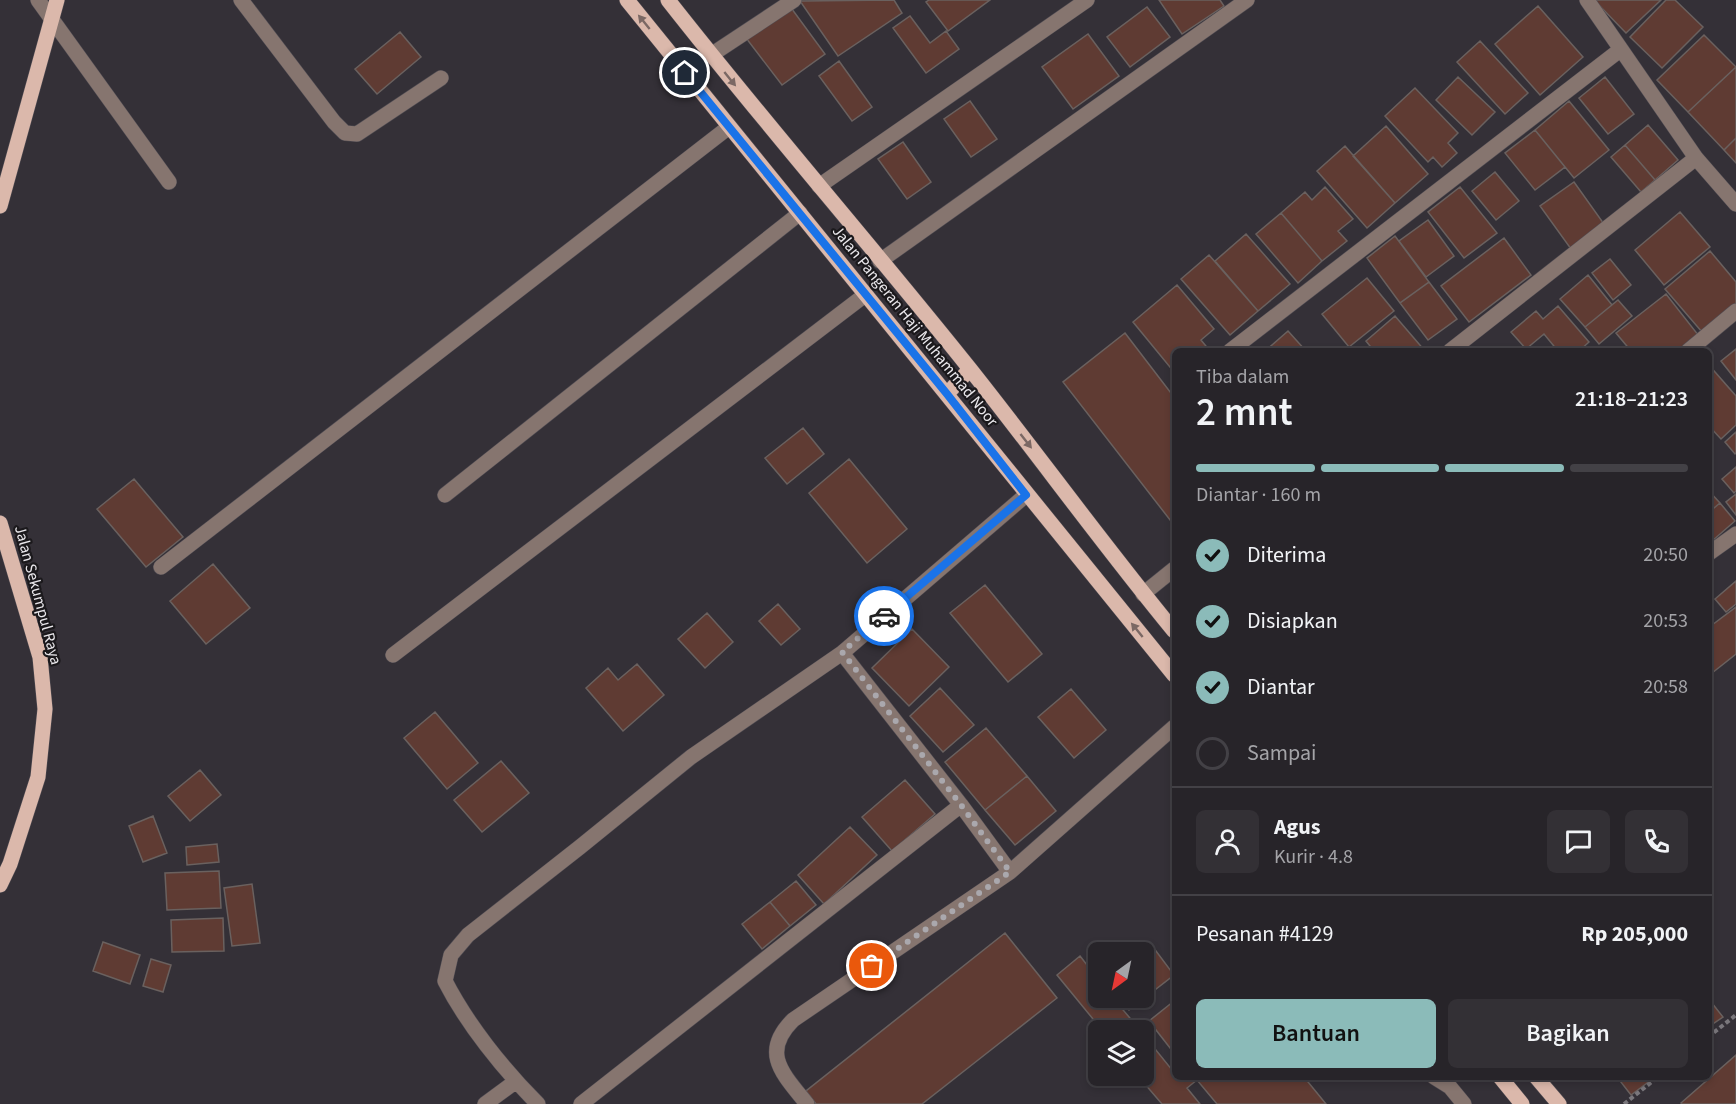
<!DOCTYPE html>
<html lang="id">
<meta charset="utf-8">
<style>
body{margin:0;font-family:"Source Sans 3",sans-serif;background:#333035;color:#f1f3f6;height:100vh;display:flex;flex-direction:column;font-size:22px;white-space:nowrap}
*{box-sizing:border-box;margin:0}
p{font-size:20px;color:#a4a4a8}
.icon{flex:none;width:33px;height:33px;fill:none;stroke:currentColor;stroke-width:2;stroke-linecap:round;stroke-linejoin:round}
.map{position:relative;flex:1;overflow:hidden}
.details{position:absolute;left:1172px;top:348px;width:540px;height:732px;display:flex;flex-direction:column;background:#272429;border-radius:9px;box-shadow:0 3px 9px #0003,0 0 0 2px #434146}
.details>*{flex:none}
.needle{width:39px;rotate:213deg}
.tools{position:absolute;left:1088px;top:942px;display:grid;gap:12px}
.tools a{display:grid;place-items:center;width:66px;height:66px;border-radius:9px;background:#272429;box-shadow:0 3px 9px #0003,0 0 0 2px #434146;font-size:30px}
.pin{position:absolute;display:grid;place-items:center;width:51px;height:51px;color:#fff;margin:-26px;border:3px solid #fff;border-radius:50%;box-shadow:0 2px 6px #0007}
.courier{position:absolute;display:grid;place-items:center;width:60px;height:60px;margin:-30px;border:4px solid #1a73e8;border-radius:50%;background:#fff;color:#222;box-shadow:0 2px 8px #0007}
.overview em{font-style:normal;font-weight:600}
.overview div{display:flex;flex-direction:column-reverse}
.overview{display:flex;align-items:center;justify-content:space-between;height:102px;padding:0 24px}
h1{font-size:39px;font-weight:600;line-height:45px}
.bar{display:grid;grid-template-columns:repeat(4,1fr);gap:9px 6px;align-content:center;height:72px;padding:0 24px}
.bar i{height:8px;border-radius:4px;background:#434146}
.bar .current{background:#8bbbb9}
.bar p{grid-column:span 4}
.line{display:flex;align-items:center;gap:15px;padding:0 24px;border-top:2px solid #434146}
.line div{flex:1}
.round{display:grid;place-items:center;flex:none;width:63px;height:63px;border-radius:9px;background:#333035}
ol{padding:0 24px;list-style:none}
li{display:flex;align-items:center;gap:18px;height:66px}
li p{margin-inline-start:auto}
li .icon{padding:6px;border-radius:50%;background:#8bbbb9;color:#111;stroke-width:4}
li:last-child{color:#a4a4a8}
li i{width:33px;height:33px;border:3px solid #434146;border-radius:50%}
.primary-button{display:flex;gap:12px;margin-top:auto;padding:12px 24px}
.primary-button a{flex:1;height:69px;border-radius:9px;background:#8bbbb9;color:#111;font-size:24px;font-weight:600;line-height:69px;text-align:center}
.primary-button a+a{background:#333035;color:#f1f3f6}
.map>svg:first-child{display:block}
</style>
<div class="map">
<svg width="1736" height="1104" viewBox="0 0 1736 1104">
<rect width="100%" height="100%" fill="#343037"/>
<path fill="#5f3b33" stroke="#6a615f" stroke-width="1.5" d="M894,0L902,13L838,56L800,1Z
M929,0H990L948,31L926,2Z
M1159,0H1220L1224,6L1182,34Z
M1597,0H1661L1626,33L1595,1Z
M1666,0H1675L1703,27L1662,68L1630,37Z
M789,5L825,54L782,85L746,38Z
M1538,6L1583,57L1540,95L1495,44Z
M1147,7L1170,37L1130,67L1107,37Z
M910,16L930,43L946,31L959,49L926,73L893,28Z
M400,32L421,57L377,94L355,69Z
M1088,34L1119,76L1073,109L1042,67Z
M1704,35L1736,67L1688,112L1657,80Z
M1480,41L1528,93L1505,114L1457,62Z
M839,61L872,107L852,121L819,76Z
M1736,67V138L1724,150L1688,112Z
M1458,77L1495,112L1472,135L1436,100Z
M1605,77L1634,114L1608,134L1579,98Z
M1415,88L1458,133L1448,143L1457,153L1442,167L1433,157L1428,162L1385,116Z
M970,101L997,139L971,157L944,119Z
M1569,101L1609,150L1574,178L1535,130Z
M1648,125L1678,160L1655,180L1625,145Z
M1386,126L1428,174L1395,203L1353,156Z
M1535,130L1565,167L1535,190L1505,153Z
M1736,138V163L1724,150Z
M903,142L931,182L907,199L878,159Z
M1625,145L1655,180L1641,192L1611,157Z
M1345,146L1395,203L1367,228L1317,171Z
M1495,172L1519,201L1496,220L1472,191Z
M1574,182L1604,224L1571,249L1540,206Z
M1325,187L1353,219L1338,231L1347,241L1322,261L1281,213L1305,192L1312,200Z
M1460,187L1497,233L1464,258L1428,212Z
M1680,212L1710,247L1664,285L1635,250Z
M1281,213L1322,261L1298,283L1256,234Z
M1428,220L1454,256L1426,277L1399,241Z
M1246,234L1290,284L1258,311L1215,261Z
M1395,236L1429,282L1400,303L1367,258Z
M1504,238L1531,275L1469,322L1441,286Z
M1710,251L1736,282V304L1702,332L1665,289Z
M1209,255L1258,311L1230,335L1181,279Z
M1610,259L1631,285L1613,300L1592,273Z
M1588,275L1612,305L1585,327L1560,299Z
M1367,278L1394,311L1349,347L1322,314Z
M1429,282L1457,319L1428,340L1400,303Z
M1177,285L1214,329L1201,340L1210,351H1174V372L1133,322Z
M1666,294L1699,336L1680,351H1631L1616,333Z
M1618,300L1632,316L1599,344L1585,327Z
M1558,306L1589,342L1579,351H1558L1544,334L1526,349L1511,332L1536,311L1543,319Z
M1395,316L1425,351H1374L1366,341Z
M1288,331L1306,351H1265Z
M1125,333L1174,397V525L1063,382Z
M1736,349V380L1721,361Z
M1708,364L1736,396V425L1721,439L1708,425Z
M803,428L824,454L787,484L765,458Z
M1736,432V453L1735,454L1725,442Z
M849,459L907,529L867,563L809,493Z
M1736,467V491L1734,493L1722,479Z
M134,479L183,537L146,567L97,509Z
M1708,490L1720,503L1708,513Z
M1736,494V515L1726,502Z
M1720,503L1735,521L1712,541L1708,537V513Z
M213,564L250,608L206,644L170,601Z
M1736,581V604L1726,612L1715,599Z
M985,585L1042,654L1008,682L950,613Z
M778,604L800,629L781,645L759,621Z
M1736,607V654L1712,673L1708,668V628Z
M707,613L733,642L705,668L678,639Z
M912,629L949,667L909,706L872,668Z
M637,664L664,695L623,731L586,688L608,668L618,680Z
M940,688L974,725L943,752L910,716Z
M1071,689L1106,730L1074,758L1038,717Z
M435,712L478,763L447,789L404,738Z
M986,728L1027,776L985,810L945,762Z
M501,761L529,793L482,832L454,800Z
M200,770L221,795L190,821L168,796Z
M1027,776L1056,811L1015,845L985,810Z
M905,780L935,814L892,851L862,817Z
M153,816L167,853L143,862L129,826Z
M850,827L877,855L824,904L798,875Z
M217,844L219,862L187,865L186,847Z
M219,871L221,908L167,910L165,873Z
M796,881L816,905L790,926L770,902Z
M252,884L260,943L232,946L224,888Z
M770,902L790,926L762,949L742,924Z
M223,918L224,951L172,952L171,920Z
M1005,933L1057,998L922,1104H816L806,1091Z
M103,942L140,955L130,984L93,971Z
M1103,943L1110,952H1098V970L1087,955Z
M1153,947L1174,975L1129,1010L1119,998H1143V955Z
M1080,956L1098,979V998H1113L1140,1030H1102L1057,975Z
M151,959L171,965L163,992L143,986Z
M1708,998L1723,1017L1708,1027Z
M1174,1001V1053L1149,1021Z
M1143,1034L1172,1070L1174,1068V1077H1304L1326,1104H1217L1197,1080L1187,1088L1200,1104H1162L1138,1076H1143Z
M1736,1055V1104H1682L1681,1103Z
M1617,1077H1655L1631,1095Z"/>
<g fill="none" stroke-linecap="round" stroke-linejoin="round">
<g stroke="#514d54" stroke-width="16">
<path id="minor" d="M38,0L169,182
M241,0L334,122L345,133L357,134L441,78
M1587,0L1696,158L1736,204
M711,55L794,0
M819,186L1087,0
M880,261L1247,0
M1230,351L1620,50
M1450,351L1696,158
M1688,351L1736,311
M445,495L800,213
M1708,554L1736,534
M161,567L729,127
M1143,594L1174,569
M842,653L961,805L1010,872
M393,655L865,295
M1434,1077L1450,1087L1464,1104
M485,1104L515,1082
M538,1104C503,1069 467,1024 445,981L451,955L468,935L580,847L691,757L842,653L1026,495
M581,1104L961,805
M807,1104C783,1074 760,1053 793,1020L1010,872L1174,727"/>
</g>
<g stroke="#514d54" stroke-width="16">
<path id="major" d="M627,0L1174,675
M668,0C766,125 871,245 970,369C1039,456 1104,546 1174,631
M0,206L57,0
M947,394L970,369
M0,523L40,657L45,709L38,777L10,864L0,885
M1500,1077L1522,1104
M1536,1077L1559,1104"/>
</g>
<path stroke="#7a777c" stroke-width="4" stroke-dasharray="4.5 3" stroke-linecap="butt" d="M1708,1037L1736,1015
M1624,1104L1658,1077"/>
<use href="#minor" stroke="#86756f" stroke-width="15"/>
<use href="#major" stroke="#dbb8ab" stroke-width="15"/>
</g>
<defs><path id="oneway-solid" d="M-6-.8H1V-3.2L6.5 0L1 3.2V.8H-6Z" transform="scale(1.5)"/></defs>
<g fill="#7b6864">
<use href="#oneway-solid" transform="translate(644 22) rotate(-129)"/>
<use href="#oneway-solid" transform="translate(730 79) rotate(51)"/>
<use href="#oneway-solid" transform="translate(1026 441) rotate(52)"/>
<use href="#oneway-solid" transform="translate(1137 630) rotate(-129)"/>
</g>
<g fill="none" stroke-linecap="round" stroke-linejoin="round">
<path stroke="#aaa8ad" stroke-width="6" stroke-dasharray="0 10.8" d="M872,966L1010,872L961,805L842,652L884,616"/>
<path stroke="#1a73e8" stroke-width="8" d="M685,73L947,394L1026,495L884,616"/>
</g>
<g text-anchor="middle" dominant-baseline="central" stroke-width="4.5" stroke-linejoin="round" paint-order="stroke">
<g font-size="16" fill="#eae8ec" stroke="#1b191c">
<text transform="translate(915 326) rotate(51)">Jalan Pangeran Haji Muhammad Noor</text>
<text transform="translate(38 595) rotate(75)">Jalan Sekumpul Raya</text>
</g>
</g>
</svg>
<div class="tools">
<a><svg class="needle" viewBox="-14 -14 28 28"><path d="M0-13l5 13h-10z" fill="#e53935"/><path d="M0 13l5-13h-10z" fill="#a4a4a8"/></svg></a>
<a><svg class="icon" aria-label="layers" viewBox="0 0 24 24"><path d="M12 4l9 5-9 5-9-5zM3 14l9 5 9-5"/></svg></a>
</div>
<div class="pin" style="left:872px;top:966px;background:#ea580c"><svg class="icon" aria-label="bag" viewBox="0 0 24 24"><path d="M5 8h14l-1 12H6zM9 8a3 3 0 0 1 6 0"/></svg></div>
<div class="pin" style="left:685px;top:73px;background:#1f2937"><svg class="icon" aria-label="home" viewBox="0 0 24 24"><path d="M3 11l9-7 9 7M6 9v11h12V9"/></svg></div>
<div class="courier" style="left:884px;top:616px"><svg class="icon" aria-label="car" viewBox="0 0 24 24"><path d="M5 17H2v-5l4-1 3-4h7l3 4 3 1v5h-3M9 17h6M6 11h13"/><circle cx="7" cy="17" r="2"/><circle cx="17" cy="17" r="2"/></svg></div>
<section class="details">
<div class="overview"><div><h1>2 mnt</h1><p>Tiba dalam</p></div><em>21:18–21:23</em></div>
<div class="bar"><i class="current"></i><i class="current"></i><i class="current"></i><i></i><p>Diantar · 160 m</p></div>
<ol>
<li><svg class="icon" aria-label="check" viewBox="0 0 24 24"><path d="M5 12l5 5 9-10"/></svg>Diterima<p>20:50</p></li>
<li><svg class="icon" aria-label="check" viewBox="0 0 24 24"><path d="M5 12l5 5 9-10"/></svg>Disiapkan<p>20:53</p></li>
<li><svg class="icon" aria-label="check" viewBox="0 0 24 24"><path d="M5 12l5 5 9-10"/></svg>Diantar<p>20:58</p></li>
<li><i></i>Sampai</li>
</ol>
<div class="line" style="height:108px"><a class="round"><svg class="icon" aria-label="person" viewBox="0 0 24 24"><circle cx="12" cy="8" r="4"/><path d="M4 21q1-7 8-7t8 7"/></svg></a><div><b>Agus</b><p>Kurir · 4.8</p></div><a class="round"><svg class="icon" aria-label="chat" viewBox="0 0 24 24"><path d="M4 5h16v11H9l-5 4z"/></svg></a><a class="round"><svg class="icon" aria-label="phone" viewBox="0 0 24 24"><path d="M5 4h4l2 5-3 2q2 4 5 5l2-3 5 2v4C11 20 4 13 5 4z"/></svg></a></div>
<div class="line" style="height:78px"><div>Pesanan #4129</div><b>Rp 205,000</b></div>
<div class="primary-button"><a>Bantuan</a><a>Bagikan</a></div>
</section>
</div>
